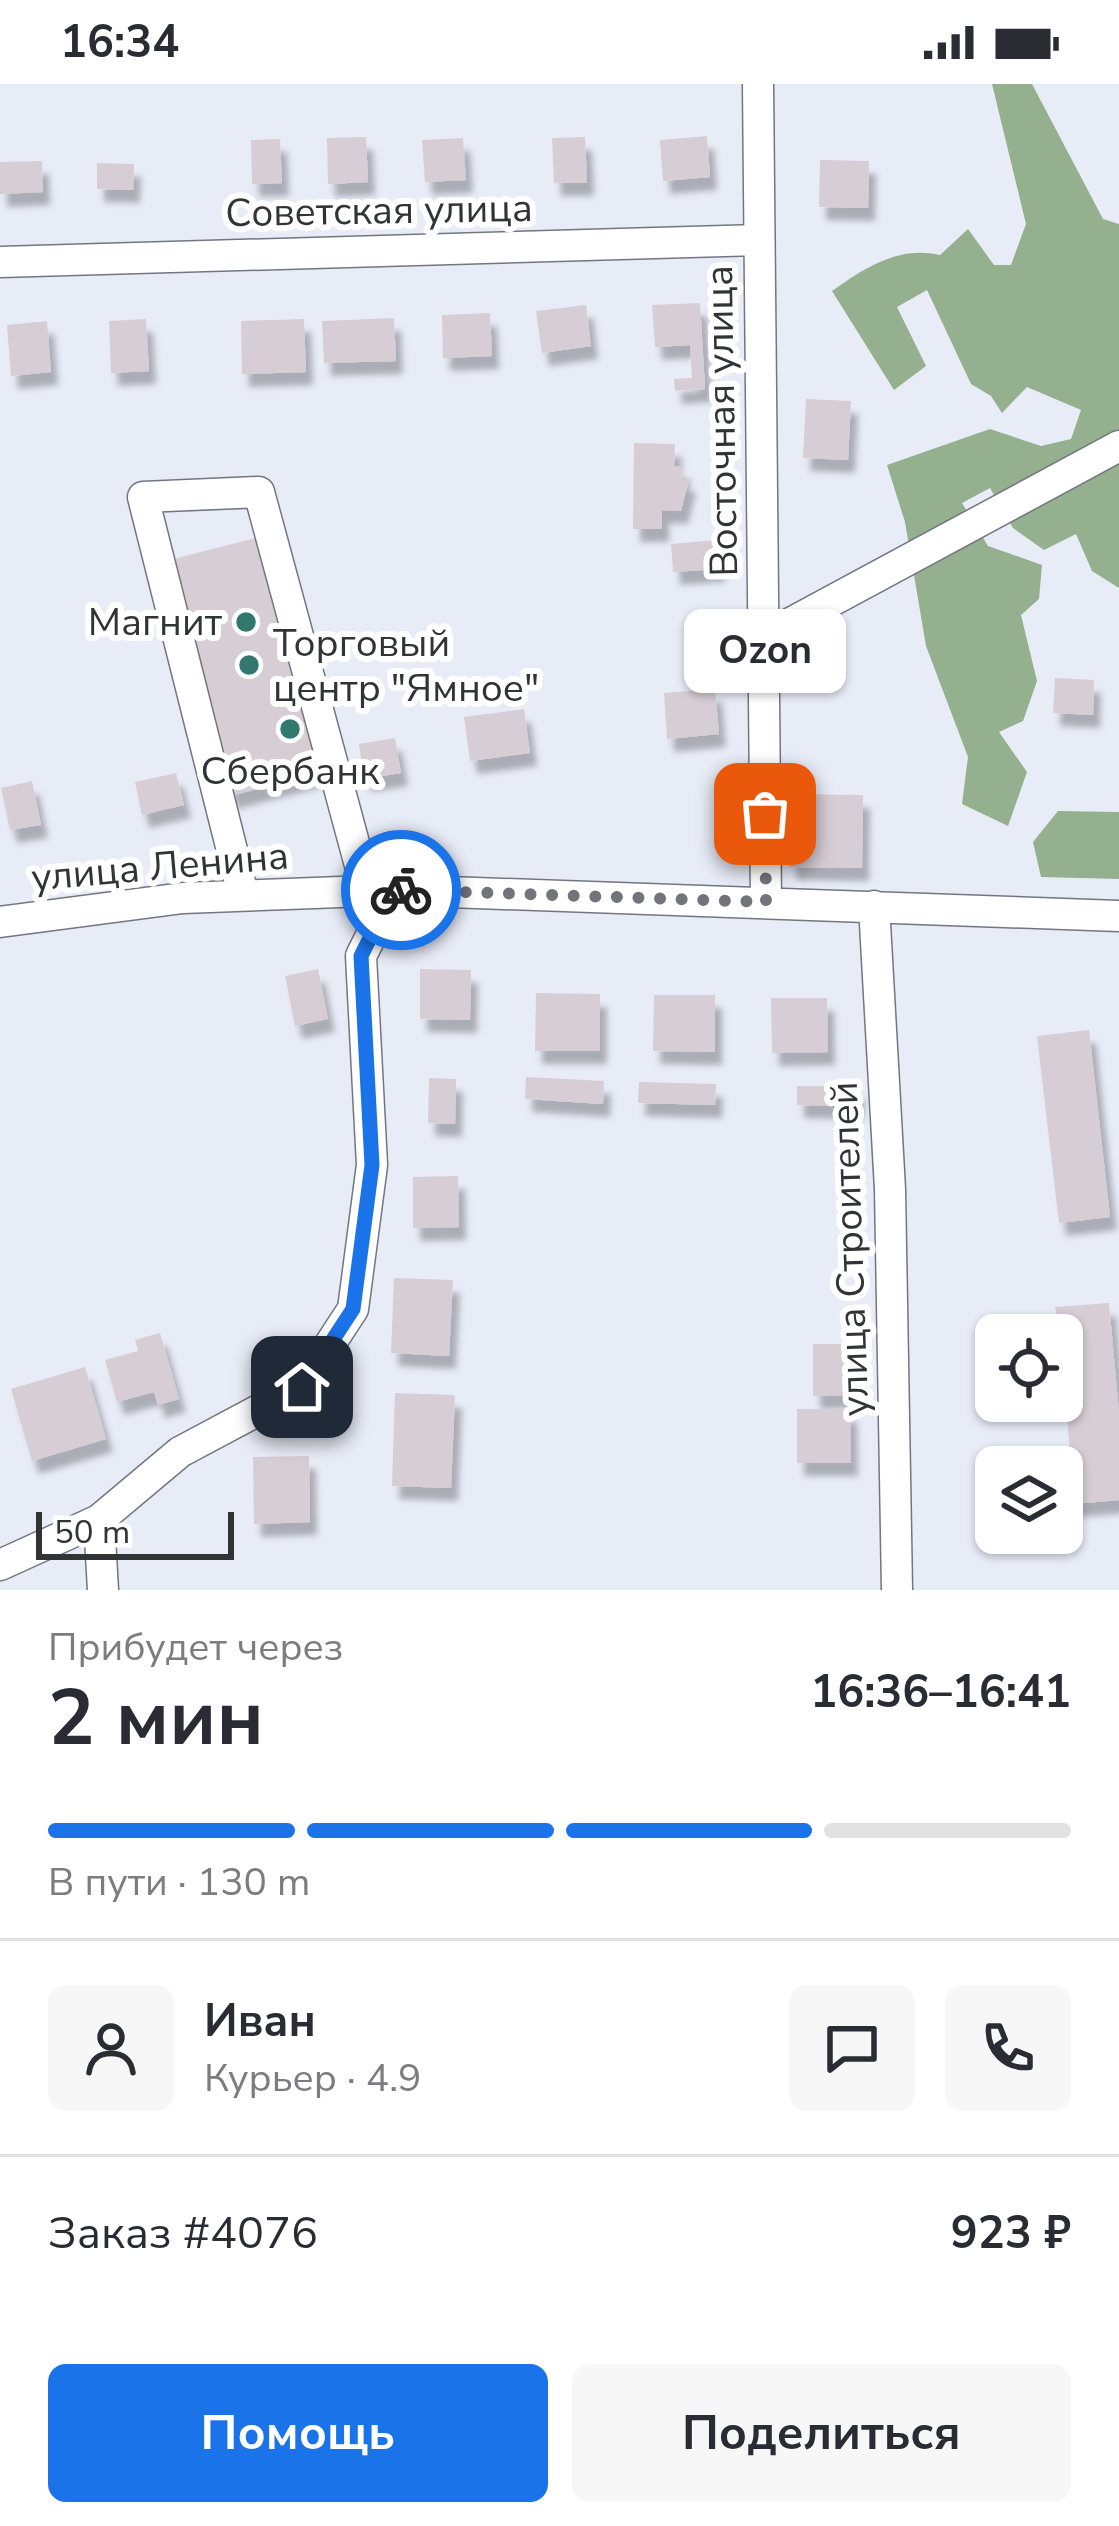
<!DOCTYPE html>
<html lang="ru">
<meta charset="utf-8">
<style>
body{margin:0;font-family:"Nunito Sans",sans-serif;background:#f7f7f7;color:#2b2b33;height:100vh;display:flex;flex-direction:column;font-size:45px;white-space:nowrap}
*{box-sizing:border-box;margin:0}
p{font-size:39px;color:#7c7c81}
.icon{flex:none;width:66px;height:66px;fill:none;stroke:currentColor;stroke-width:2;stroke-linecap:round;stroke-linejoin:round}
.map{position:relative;height:1506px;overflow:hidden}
.side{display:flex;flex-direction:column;background:#fff;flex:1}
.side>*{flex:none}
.buttons{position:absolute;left:975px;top:1230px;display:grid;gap:24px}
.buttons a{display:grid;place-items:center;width:108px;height:108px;border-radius:18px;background:#fff;box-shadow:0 3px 9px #0004;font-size:60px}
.scale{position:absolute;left:36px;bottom:30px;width:198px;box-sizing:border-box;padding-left:12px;border:6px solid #323337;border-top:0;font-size:33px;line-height:42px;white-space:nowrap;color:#323337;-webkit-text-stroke:9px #fff;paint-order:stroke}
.pin{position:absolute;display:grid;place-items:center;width:102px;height:102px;color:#fff;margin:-51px;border-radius:24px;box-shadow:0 6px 18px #0006}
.courier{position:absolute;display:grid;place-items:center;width:120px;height:120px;margin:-60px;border:9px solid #1a73e8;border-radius:50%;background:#fff;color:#222;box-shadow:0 3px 15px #0007}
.bubble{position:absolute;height:84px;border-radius:18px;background:#fff;box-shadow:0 3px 9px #0004;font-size:39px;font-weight:700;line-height:84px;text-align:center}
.overview em{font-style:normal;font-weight:700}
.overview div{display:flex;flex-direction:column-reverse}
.overview{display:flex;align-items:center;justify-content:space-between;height:204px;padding:0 48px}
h1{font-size:78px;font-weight:700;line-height:90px}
.bar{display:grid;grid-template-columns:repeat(4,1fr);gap:18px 12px;align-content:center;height:144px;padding:0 48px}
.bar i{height:15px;border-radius:9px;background:#e1e1e2}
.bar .on{background:#1a73e8}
.bar p{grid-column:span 4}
.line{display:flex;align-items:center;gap:30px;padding:0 48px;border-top:3px solid #e1e1e2}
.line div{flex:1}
.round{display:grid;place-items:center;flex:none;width:126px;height:126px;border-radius:18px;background:#f7f7f7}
.cta{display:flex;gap:24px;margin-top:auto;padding:24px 48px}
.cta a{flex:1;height:138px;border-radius:18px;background:#1a73e8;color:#fff;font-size:48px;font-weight:700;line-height:138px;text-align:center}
.cta a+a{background:#f7f7f7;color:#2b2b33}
.status{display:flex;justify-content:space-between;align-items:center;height:84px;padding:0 60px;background:#fff;direction:ltr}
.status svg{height:33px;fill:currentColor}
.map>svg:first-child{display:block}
</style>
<div class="status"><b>16:34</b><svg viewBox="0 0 49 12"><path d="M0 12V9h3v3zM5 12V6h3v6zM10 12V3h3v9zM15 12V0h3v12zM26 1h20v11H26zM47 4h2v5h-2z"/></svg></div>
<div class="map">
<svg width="1119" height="1506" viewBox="0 0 1119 1506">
<defs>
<filter id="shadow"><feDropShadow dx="7" dy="13" stdDeviation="3" flood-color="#0004"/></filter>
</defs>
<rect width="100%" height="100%" fill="#e8ecf7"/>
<path fill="#94b08f" d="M992,0H1032L1103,135L1119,140V504L1092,487L1076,450L1044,466L1013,444L990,404L962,419L988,462L1042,481L1039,515L1021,531L1037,597L1023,637L999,648L1027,688L1008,742L962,720L968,673L926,562L905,438L887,381L990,345L1041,362L1071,355L1081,326L1027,303L1002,329L991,312L971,300L927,206L897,223L926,282L894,306L832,207C866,183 898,162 940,171L968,145L994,181H1011L1026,140Z
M1058,727L1119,728V795L1041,793L1033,758Z"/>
<path fill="#d7cdd5" filter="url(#shadow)" d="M707,52L710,93L663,97L660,56Z
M366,53L368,98L328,100L327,54Z
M585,53L587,99H554L552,54Z
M463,54L466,96L425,98L422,56Z
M280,55L282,99L252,100L251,56Z
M820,76L869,77L868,124L819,123Z
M42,77L43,108L0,110V78Z
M97,79L134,80L133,106L97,105Z
M700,219L705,305L675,307L674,295L692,294L690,261L655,263L652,221Z
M586,221L591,262L542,269L536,227Z
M490,229L492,272L443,274L442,231Z
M394,234L396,277L324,279L322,237Z
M146,235L149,287L111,289L109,237Z
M304,235L306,288L242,290L241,237Z
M47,237L51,288L11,292L7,241Z
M806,315L851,317L848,376L803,374Z
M634,359L675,360L674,382H683L682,395H689L681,427L662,426V445H633Z
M267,451L327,687L230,712L170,476Z
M716,456L718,485L673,488L671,460Z
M1055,594L1094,596L1093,631L1053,629Z
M715,605L719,650L667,655L664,609Z
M524,625L530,669L470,677L464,633Z
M395,654L401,689L364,695L359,660Z
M176,689L184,721L142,731L135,698Z
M32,697L41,741L10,746L1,704Z
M790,710L863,711L862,784L789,783Z
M318,885L328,935L295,942L285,892Z
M420,885L471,886L470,936L420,935Z
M536,909L600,910V967H535Z
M654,911H715V968L653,967Z
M771,914H827L828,968L772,969Z
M1089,946L1110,1133L1059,1139L1037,952Z
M526,993L604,997L603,1020L525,1015Z
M429,994L456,995L455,1040L428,1039Z
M639,998L716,1000L715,1021L638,1019Z
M797,1002H858L857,1022L797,1021Z
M458,1092L459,1143L413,1144V1093Z
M394,1194L453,1196L449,1272L391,1269Z
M1109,1219L1119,1329V1416L1073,1420L1062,1251L1055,1223Z
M160,1249L179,1315L158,1321L154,1308L117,1318L105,1276L138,1267L135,1256Z
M813,1260H856V1311L813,1312Z
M85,1283L106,1355L32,1377L11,1305Z
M395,1309L455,1311L451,1404L392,1402Z
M797,1325H850L851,1379H797Z
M309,1372L310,1438L254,1440L253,1373Z"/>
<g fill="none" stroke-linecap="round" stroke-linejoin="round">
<g stroke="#737680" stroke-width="33">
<path id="minor" d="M758,0L766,818
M0,178L759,156
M763,554L1119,362
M243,810L143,413L259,408L367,807
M874,822L890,1105L897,1506
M0,838L183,814L394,806L1119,832
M0,1481L99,1436
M103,1506L99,1436L180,1368L302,1303L353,1225L372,1081L361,872L394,806"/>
</g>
<use href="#minor" stroke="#fff" stroke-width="30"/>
</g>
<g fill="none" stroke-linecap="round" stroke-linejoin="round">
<path stroke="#72747a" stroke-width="12" stroke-dasharray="0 21.6" d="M401,806L766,818L765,730"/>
<path stroke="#1a73e8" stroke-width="15" d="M302,1303L353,1225L372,1081L361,872L394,806H401"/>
</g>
<g fill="#32786e" stroke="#fff" stroke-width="4.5">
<circle cx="246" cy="538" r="12"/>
<circle cx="249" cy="581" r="12"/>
<circle cx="290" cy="645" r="12"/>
</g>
<g text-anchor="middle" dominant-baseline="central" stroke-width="12" stroke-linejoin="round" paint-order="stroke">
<g font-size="39" fill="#323337" stroke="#fff">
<text transform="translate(379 127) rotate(-1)">Советская улица</text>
<text transform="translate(722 337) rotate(-91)">Восточная улица</text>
<text transform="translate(160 783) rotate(-5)">улица Ленина</text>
<text transform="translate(850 1165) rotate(-92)">улица Строителей</text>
</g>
<g font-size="39" fill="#323337" stroke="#fff" text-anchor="end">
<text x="222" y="538">Магнит</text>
<text x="273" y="559" text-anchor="start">Торговый<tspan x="273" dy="45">центр "Ямное"</tspan></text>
<text x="290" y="687" text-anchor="middle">Сбербанк</text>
</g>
</g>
</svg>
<div class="buttons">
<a><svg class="icon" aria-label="locate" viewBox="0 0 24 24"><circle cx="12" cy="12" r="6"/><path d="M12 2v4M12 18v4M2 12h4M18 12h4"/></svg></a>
<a><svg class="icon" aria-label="layers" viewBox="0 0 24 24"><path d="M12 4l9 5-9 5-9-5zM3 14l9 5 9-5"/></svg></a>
</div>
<div class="scale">50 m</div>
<div class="pin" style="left:765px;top:730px;background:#ea580c"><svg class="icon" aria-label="bag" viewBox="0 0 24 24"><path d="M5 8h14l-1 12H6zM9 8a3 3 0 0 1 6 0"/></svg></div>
<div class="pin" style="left:302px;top:1303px;background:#1f2937"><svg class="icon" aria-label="home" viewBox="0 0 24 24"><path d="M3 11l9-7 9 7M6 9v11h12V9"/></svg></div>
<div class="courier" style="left:401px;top:806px"><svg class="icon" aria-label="bike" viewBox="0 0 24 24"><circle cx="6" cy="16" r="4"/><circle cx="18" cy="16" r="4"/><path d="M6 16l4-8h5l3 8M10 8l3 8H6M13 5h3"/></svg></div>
<div class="bubble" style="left:684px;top:525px;width:162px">Ozon</div>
</div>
<section class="side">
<div class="overview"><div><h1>2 мин</h1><p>Прибудет через</p></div><em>16:36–16:41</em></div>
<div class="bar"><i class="on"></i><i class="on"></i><i class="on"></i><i></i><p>В пути · 130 m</p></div>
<div class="line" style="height:216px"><a class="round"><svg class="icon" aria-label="person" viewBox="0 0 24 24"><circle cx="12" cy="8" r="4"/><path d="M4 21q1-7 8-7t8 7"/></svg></a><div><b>Иван</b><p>Курьер · 4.9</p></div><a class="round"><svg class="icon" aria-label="chat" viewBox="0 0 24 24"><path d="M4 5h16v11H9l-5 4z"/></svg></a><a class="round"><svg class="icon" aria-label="phone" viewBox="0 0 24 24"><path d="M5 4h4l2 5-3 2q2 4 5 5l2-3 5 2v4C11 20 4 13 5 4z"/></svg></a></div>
<div class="line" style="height:156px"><div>Заказ #4076</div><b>923 ₽</b></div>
<div class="cta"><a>Помощь</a><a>Поделиться</a></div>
</section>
